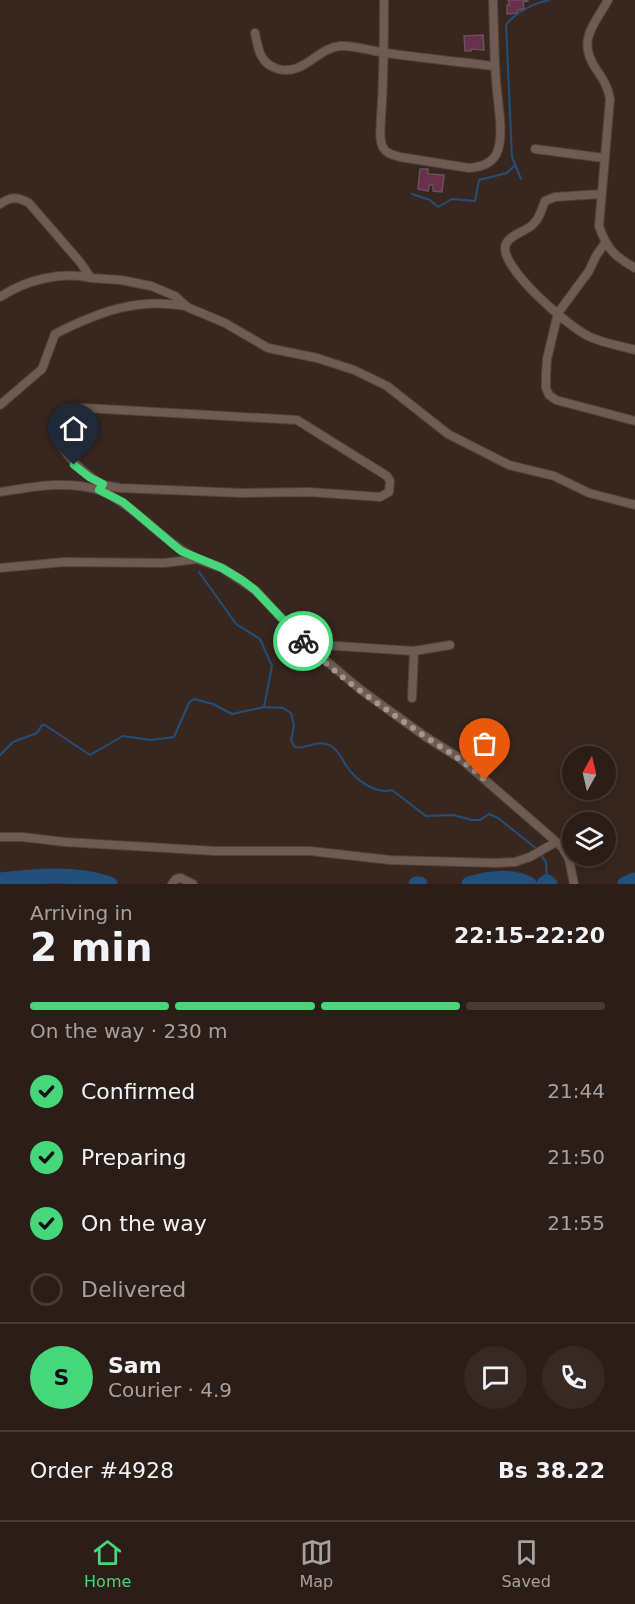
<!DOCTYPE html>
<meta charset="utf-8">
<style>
body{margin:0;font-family:"DejaVu Sans",sans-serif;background:#372a24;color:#f1f3f6;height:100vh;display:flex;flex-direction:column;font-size:22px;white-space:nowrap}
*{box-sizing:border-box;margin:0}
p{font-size:20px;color:#a6a2a1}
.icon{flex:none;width:33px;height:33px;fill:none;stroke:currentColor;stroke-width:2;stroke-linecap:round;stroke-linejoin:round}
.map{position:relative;height:884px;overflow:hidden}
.sheet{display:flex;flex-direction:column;background:#2b1d17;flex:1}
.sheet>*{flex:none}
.needle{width:39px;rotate:8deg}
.buttons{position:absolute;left:562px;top:746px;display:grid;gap:12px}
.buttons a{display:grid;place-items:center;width:54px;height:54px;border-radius:50%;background:#2b1d17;box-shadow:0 3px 15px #0003,0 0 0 2px #473b36;font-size:30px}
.pin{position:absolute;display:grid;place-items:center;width:51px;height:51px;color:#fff;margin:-62px -26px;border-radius:50% 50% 50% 0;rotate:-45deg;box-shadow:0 0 6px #0007}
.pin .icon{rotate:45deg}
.courier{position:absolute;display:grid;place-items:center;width:60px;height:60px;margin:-30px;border:4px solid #45d77a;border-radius:50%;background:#fff;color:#222;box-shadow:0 2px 8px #0007}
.headline em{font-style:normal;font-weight:700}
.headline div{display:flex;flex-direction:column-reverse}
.headline{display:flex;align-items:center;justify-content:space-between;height:102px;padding:0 30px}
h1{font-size:39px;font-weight:700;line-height:45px}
.bar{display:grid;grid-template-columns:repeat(4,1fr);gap:9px 6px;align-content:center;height:72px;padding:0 30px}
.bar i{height:8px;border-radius:4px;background:#473b36}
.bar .active{background:#45d77a}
.bar p{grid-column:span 4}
.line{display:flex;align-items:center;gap:15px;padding:0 30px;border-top:2px solid #473b36}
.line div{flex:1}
.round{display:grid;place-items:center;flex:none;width:63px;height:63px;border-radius:32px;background:#372a24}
ol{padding:0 30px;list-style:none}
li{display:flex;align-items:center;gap:18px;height:66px}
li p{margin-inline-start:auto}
li .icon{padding:6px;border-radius:50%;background:#45d77a;color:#111;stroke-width:4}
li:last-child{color:#a6a2a1}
li i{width:33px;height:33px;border:3px solid #473b36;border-radius:50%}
.tab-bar{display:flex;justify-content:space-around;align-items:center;height:84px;border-top:2px solid #473b36;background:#2b1d17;font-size:16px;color:#a6a2a1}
.tab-bar a{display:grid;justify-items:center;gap:3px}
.tab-bar .active{color:#45d77a}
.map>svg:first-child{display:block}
</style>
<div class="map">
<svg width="635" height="884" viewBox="0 0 635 884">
<rect width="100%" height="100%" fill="#39271f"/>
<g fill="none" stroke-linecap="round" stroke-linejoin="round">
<path stroke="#22507d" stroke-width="2" d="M521,179L512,157L506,25C516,12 534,3 549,0
M412,194L430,200L438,207L452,199L475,201L479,180L507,173L515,165
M199,572L236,624L260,639L272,666L264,707
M0,755L13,742L37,733L42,725H45L90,755L123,736L150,740L174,737L189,703L194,699L213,704L232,714L264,707L283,708L291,713L294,725L291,741L295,747C307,750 318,738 331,746C338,750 341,757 345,764C354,778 374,795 392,790L426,816L453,815L472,820H480L489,814L498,818L538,850
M541,855L546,862L547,882"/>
<path stroke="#22507d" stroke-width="15" d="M0,880C37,876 74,872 110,884
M416,884H420
M469,884C488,878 511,875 529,884
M544,884L547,882L550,884
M625,884L635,880"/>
</g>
<path fill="#692f4b" stroke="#67535b" stroke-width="1.5" d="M508,0H528V1L523,2L524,9L518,10L517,13L507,14V5H510Z
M483,35L484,50L471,49V51H465L464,36Z
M420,169H428V174L444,175L442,192L433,191V185H429L428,191L418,189Z"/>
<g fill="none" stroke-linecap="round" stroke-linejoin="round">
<g stroke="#50423c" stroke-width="10">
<path id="minor" d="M384,0C384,39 384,78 381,117C381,126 378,141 384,149C387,154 394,155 400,157L469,168C482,167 494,163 498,150C504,131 497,99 496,80C494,53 494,27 493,0
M608,0C593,27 577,40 596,69C603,79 608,87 610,99L599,226C607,249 614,256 635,268
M255,33C258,49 260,64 278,69C304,76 317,48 340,46C355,45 371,51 386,53C422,58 459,62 495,66
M535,149L604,158
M601,194L555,197L545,201C542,208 540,217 535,222C528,232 511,233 506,244C496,265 571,329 590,337C604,343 620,346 635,350
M0,204C11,196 18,197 29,203L80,262L91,278L121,280L151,286L175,296L187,307L225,323L268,348L317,358L354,370L387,386L448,434L509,465L554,476L589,493L635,505
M605,243L596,256L589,271L558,313L547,359L546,375V388L549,395L556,400L635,421
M0,297C26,280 61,271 91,278
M0,405L42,369L55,334C98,312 138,297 186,306
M103,485C81,472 38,436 65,409L86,408L297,420L387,476L390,481L389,492L380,497L309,492L242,493L120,488L103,485L99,490C137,506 160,540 197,559
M0,492C33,487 66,480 99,490
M0,568L64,562L164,563L197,559L222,568L255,590L306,644L414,651
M306,644L361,690L426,737L461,759L545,832L562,847L569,859L574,884
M412,698L414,651L450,645
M0,837H22L65,842L215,851H310L390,860L495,863L515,862L530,857L556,842
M172,884L176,879L181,878L193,884"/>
</g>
<use href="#minor" stroke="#6f5b52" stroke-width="8"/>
</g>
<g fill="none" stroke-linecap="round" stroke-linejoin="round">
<path stroke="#a4968f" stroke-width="6" stroke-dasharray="0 10.8" d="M303,641C338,678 384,708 426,737C447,751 467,763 485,780"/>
<path stroke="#45d77a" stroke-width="8" d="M74,465L89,477L103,484L99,490L123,502L181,551L222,568L242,580L255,590L303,641"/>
</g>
</svg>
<div class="buttons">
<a><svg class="needle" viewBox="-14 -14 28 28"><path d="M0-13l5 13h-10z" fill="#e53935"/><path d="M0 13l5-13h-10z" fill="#a6a2a1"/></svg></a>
<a><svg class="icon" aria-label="layers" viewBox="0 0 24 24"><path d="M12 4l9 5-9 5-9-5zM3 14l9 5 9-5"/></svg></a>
</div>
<div class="pin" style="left:485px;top:780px;background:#ea580c"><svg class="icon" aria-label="bag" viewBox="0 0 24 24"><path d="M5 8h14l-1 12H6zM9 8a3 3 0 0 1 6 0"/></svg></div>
<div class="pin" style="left:74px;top:465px;background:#1f2937"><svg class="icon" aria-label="home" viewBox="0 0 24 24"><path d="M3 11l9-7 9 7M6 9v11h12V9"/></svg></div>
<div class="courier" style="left:303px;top:641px"><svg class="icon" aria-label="bike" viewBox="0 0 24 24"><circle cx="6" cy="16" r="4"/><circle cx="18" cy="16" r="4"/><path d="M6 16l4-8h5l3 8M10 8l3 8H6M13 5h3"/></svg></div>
</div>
<section class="sheet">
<div class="headline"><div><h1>2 min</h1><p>Arriving in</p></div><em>22:15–22:20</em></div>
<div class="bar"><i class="active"></i><i class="active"></i><i class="active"></i><i></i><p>On the way · 230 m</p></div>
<ol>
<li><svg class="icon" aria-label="check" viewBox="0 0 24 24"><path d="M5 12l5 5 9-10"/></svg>Confirmed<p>21:44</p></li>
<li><svg class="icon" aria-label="check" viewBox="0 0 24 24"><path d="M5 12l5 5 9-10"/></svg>Preparing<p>21:50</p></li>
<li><svg class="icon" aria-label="check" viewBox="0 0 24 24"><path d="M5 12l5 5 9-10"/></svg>On the way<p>21:55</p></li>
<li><i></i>Delivered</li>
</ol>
<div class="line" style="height:108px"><b class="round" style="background:#45d77a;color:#111">S</b><div><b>Sam</b><p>Courier · 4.9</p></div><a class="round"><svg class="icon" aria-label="chat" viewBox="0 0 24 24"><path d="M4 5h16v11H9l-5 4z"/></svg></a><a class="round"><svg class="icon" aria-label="phone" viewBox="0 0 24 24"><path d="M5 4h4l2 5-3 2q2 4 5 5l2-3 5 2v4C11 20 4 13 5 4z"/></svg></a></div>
<div class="line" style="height:78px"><div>Order #4928</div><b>Bs 38.22</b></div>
</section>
<nav class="tab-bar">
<a class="active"><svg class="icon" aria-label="home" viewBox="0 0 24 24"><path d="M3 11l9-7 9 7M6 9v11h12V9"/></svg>Home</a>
<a><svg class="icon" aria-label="map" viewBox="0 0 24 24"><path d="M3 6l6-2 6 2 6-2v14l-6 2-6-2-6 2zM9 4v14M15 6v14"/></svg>Map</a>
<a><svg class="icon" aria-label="saved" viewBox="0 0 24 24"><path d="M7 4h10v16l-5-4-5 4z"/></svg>Saved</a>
</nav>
